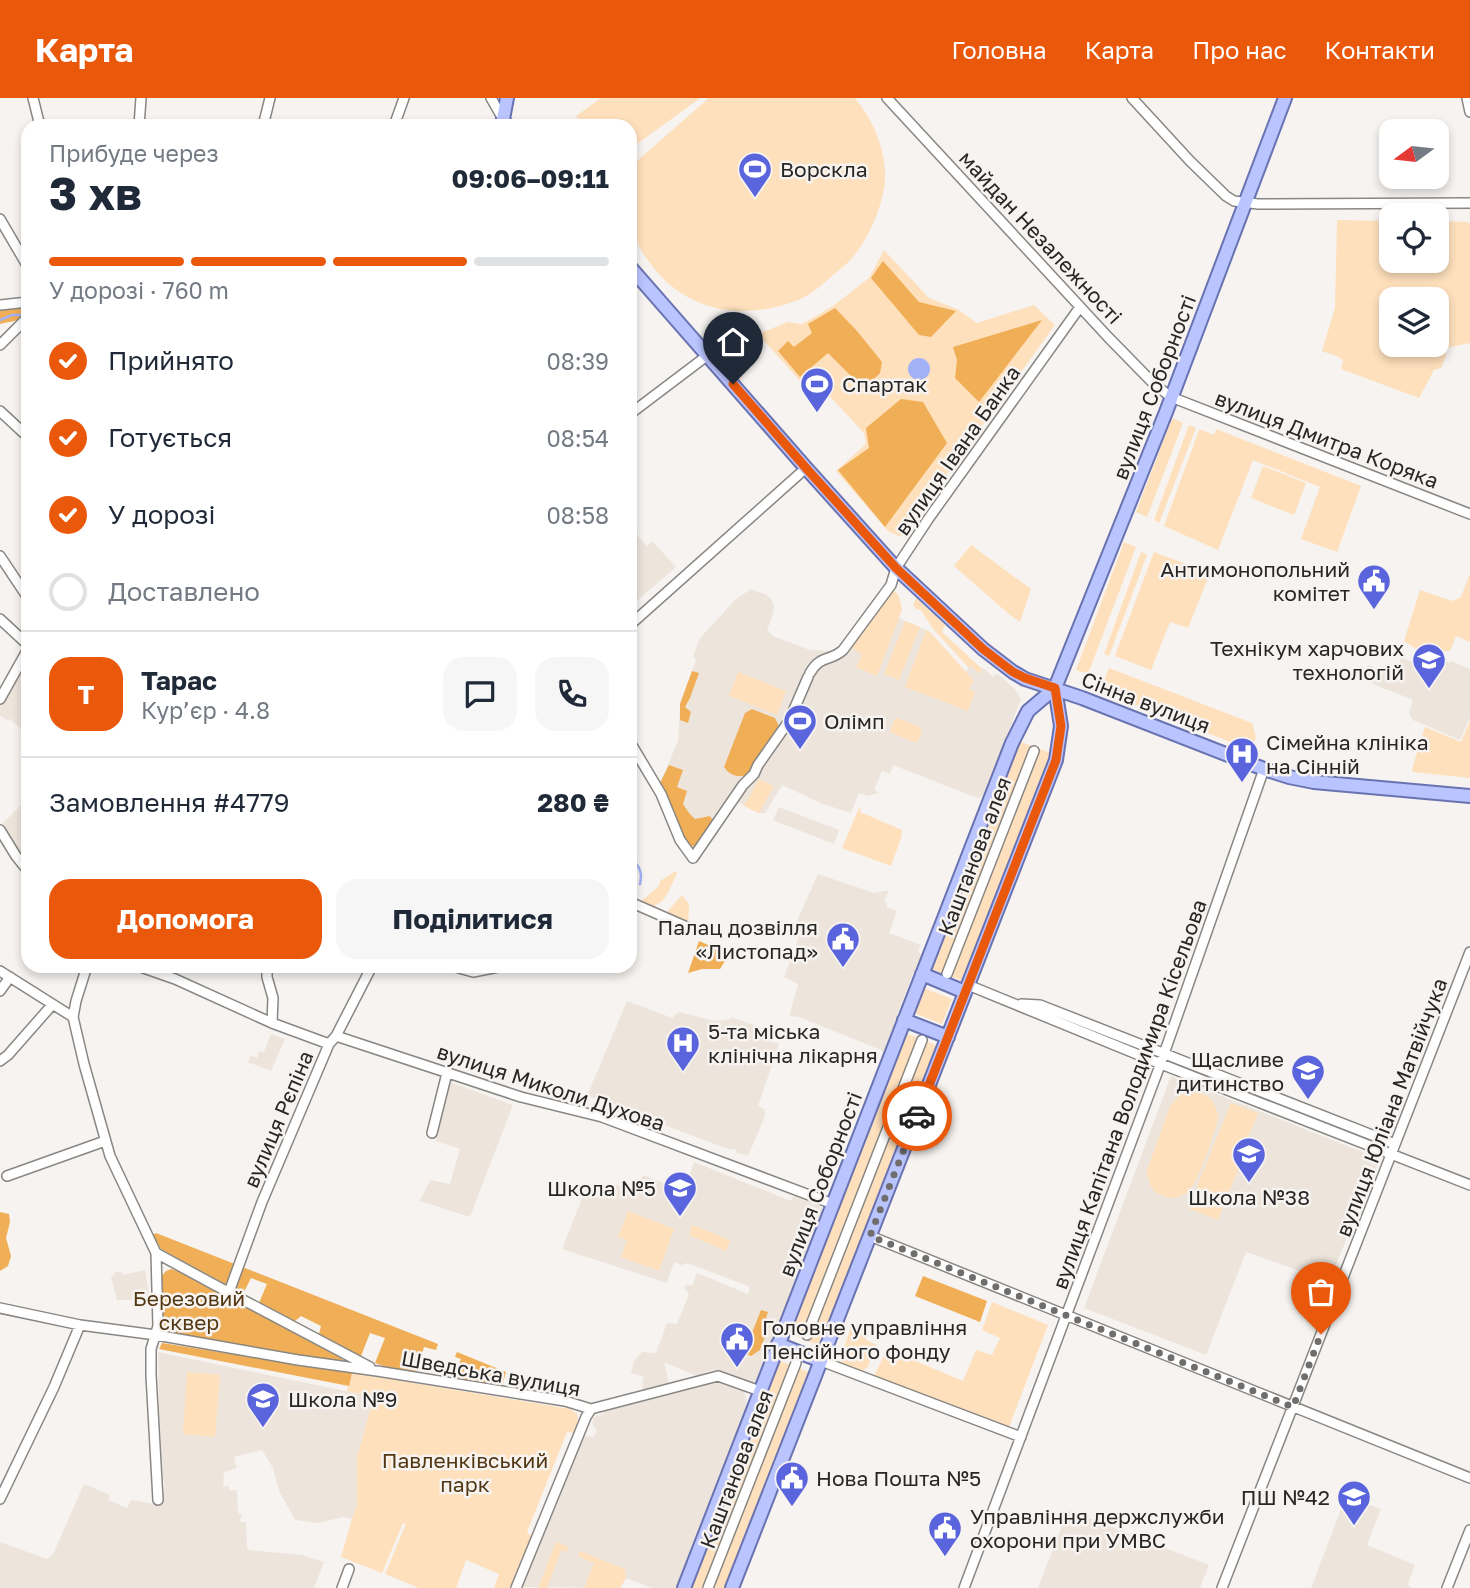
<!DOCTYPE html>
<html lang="uk">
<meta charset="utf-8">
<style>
body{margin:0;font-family:"Golos Text",sans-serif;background:#f6f6f7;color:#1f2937;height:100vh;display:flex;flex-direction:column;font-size:26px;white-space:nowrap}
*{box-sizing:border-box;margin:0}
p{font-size:23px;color:#747a83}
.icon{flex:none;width:38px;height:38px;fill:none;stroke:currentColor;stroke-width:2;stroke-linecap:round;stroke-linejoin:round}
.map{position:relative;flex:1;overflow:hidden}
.panel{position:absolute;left:21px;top:21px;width:616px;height:854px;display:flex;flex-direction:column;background:#fff;border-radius:21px;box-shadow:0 4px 10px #0003}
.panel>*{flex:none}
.needle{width:46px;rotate:255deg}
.buttons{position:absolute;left:1379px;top:21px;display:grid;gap:14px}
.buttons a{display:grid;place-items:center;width:70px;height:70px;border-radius:14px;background:#fff;box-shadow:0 4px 10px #0003;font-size:35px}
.pin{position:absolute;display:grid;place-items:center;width:60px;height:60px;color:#fff;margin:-72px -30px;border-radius:50% 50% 50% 0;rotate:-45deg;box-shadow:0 0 7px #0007}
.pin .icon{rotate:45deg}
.courier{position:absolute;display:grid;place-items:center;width:70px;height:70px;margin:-35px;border:5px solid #ea580c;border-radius:50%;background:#fff;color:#222;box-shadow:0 2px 9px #0007}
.summary em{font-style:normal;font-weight:700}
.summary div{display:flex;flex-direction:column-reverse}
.summary{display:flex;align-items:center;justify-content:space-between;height:119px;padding:0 28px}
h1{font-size:46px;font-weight:700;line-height:52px}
.bar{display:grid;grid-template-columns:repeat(4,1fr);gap:10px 7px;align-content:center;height:84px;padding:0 28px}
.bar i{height:9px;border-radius:5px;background:#e0e1e3}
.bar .selected{background:#ea580c}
.bar p{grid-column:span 4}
.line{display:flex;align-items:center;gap:18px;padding:0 28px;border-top:2px solid #e0e1e3}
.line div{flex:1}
.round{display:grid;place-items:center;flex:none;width:74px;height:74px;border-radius:21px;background:#f6f6f7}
ol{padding:0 28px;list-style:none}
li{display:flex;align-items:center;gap:21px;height:77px}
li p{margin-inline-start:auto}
li .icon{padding:7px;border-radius:50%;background:#ea580c;color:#fff;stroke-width:4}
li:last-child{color:#747a83}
li i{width:38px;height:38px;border:4px solid #e0e1e3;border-radius:50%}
.cta{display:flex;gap:14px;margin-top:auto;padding:14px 28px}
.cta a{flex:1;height:80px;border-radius:21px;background:#ea580c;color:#fff;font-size:28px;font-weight:700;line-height:80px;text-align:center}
.cta a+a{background:#f6f6f7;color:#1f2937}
header{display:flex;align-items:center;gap:42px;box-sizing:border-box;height:98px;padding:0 35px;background:#ea580c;color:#fff}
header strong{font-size:33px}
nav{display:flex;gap:38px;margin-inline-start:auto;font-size:24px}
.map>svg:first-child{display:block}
</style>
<header>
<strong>Карта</strong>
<nav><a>Головна</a><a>Карта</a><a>Про нас</a><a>Контакти</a></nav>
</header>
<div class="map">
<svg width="1470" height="1490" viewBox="0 0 1470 1490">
<rect width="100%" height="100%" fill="#f6f3f0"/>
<path fill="#ede5dc" d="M630,429L647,448L652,443L676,469L632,507L630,505Z
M751,491L765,496L771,500L774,508L773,516L767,532L773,538L810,552L830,553L840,548L851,549L879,511L930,534L965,573L972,568L979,576L983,570L993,579L997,575L1014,590L1020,599L1021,601L984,698L977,700L893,667L890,676L882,673L874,692L879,695L867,698L859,695L851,715L823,706L782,687L765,715H758L735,702L727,704L695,748H691L659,687L678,643L680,606L696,562L693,558L700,540L735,502Z
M28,558V637L11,622L13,619L8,623L0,617V607Z
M1401,559L1437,574L1443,562L1450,565L1451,563L1470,571V619L1460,642L1413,622L1409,615L1413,602L1363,582L1368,567L1394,578Z
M28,700V768L1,727Z
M779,709L839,732L834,746L773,722Z
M818,776L874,795L889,792L884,804L887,805L886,809L897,813L889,835L921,847L918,853L921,857V861L916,874L913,876L897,916L898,920L884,956L881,952L799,919L790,918L791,911L798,886L784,879L802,831L796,825Z
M627,903L672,920L679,914L715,923L731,921V919L762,930L759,939L779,946L758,1008L764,1011L765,1018L748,1058L737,1055L736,1052L728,1051L656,1024L655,1021L648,1019H644L613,1006L587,998Z
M271,936L285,941L271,973L248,964L251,957L257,960L259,953L264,954Z
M1171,978L1380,1061L1329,1183L1246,1154L1206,1257L1084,1210Z
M450,984L513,1007L470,1119L420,1103L430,1082L450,1086L460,1051L436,1043L437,1037L434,1036Z
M694,1064L791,1103L794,1097L818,1106L820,1108L822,1114L756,1284L752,1286L748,1285L712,1272L697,1278L664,1264L669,1285L643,1293L642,1283L644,1279L631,1275L634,1263L642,1254L656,1255L667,1225L677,1226L689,1196L684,1190L686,1186L692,1188L697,1175L748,1196L750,1189L688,1165L681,1167L674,1164L667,1185L562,1151L588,1085L609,1093L612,1085L620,1088L623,1083L637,1089L643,1077L671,1088L680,1089L687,1084Z
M145,1172L150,1202H117L111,1179L114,1178V1175L121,1173L123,1177Z
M158,1254L374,1299L357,1359V1407L352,1421L343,1419L319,1425L295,1422L279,1393L273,1370L262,1352L234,1359L237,1370L224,1374L223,1388H229V1392H237L238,1415L242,1416L239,1424H246L247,1450L249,1452L302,1457L324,1464L314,1490H0V1444L47,1461L53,1456L84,1386L110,1397L108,1402L127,1410L131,1402L160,1407L165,1387L163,1381L159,1310Z
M712,1284L719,1285L744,1294L746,1298L747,1309L677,1490H652L626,1480L620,1490L521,1489L580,1343L585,1338L594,1339L597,1332L592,1326L594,1319L603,1316L606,1312Z
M1346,1398L1381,1411L1367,1447L1415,1467L1408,1486L1411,1490H1311Z
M1068,1412L1209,1467L1200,1490H1038Z"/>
<path fill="#fee0bc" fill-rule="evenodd" d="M601,0H699V1L630,51V28H583L576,18Z
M709,0H855C872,21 883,45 885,72C887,99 870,140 852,160C846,167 839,172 832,178C822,187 811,197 798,202C747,222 694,216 657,174C651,166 643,157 639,148C628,124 630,95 630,69Z
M1337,122L1391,123V163H1437V123L1465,124L1470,125V245L1445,250L1446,258L1441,270L1434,272L1419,300L1341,271L1343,263L1339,259L1322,253L1335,210ZM1437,201V247H1391V201Z
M884,152L929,200L957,211L977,225L1034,207L1055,227L901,439L888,433L836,373L866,346L864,335L809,276L800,283L758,236L788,224L802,226L833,208L869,180Z
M1172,320L1183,325L1147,419L1136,414Z
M1189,327L1196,330L1159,425L1154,422Z
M1216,331L1361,388L1337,454L1301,441L1320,389L1253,362L1218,452L1164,428L1199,332H1202L1214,337Z
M1263,368L1306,385L1294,417L1251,400Z
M1124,444L1136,449L1088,576L1076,572Z
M971,447L1031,491L1020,524L1010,517L954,468Z
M1141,454L1147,457L1109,558L1104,556Z
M1154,454L1210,475L1188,530L1170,524L1151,572L1115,558Z
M1470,475V544L1456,538L1450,553L1421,554L1404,543L1420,492L1452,503L1461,499Z
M893,491L899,498L902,512L877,578L856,569L862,557L851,549Z
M916,500L945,527L942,534L982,571L979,576L972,568L969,570L934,532L920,511L917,512L913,507Z
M905,523L920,529L899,582L884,576Z
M926,532L930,534L974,583L968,591L975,594L968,613L905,589Z
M1109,570L1252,625L1256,639L1251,652L1100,593Z
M738,574L786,593L777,617L729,598Z
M897,620L920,629L922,633L918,643L914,644L890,634L894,622Z
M1470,623V680L1413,674L1412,671L1425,629L1461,644Z
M1018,643L1051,655L963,883L930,870Z
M759,681L774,688L759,715L744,708Z
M859,710L861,711L860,714L902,732L901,740L891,768L842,750Z
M676,773L677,775L668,795L662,803L653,809L638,806L659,788L660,783Z
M682,797L689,806L688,827L667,817V814Z
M924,890L952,901L942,926L914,915Z
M905,935L938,948L820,1248L788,1235Z
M1193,993C1209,995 1217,1005 1218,1020C1215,1035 1199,1083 1189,1093C1182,1099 1172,1102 1163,1098C1151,1094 1148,1083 1147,1072L1170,1008L1180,997Z
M1231,1005L1258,1015L1243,1052L1245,1054L1218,1122L1188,1110Z
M628,1113L674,1131L659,1173L621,1159L627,1142L618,1139Z
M692,1127L730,1142L726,1153L689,1137Z
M992,1204L1048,1227L1009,1329L874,1278L887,1251L963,1283L976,1252L992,1257L1000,1240L982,1232Z
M851,1229L863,1233L866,1242L877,1247L867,1270L861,1273L839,1264Z
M777,1262L811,1275L728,1490H690Z
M187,1274L220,1277L215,1339L183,1336Z
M352,1275L570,1311L577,1316L578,1322L574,1335L567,1334L527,1434L532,1439L531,1442L511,1490H494L499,1476L466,1462L456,1490H419L385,1476L406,1426L403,1425L382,1475L341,1459L352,1421L357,1407V1359L374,1299L347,1293Z
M556,1444L569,1449L567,1454L561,1452L547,1490H538Z
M580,1453L625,1471L626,1480L620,1490H584L594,1465L578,1458Z"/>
<path fill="#f0ae56" d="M883,163L919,204L956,213L931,239L919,237L871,180Z
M22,208L27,212C23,224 11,223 0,226V211Z
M835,210L857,233L882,264L880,275L864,291L828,255L800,279L778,253L788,243L794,249L812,235L808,226Z
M1042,222L979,304L955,280L957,262L953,249Z
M901,301L923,304L947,345L885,429L838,372L869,350L866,330Z
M692,573L699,575L690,600L685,609L691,614L688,625L680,622V606Z
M752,611L775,620L779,628L750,675C740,681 730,678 724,669L745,615Z
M669,667L683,672L677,689L687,693L683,706L689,715L695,721L710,718L713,723L695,748H691L684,742L659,687Z
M699,843L734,858L727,860L720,871H702L688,875Z
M0,1114L9,1116L10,1124L6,1140L11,1158L8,1168L0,1173Z
M156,1135L438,1246L436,1252L424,1249L417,1275L389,1270L375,1265L385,1240L370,1235L361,1258L319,1236L321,1228L301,1218L295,1223L259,1205L267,1186L251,1180L243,1196L161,1151L153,1137Z
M171,1171L177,1173L341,1260L344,1263L340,1264L166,1236L163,1229L160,1180L166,1173Z
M923,1178L987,1203L980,1224L915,1198Z
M761,1212L768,1214L766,1220L771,1222L760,1252L751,1258L744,1255Z
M162,1245L352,1275L349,1288L159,1251Z
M457,1254L506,1274L502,1288L453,1281L461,1261L455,1259Z"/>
<path fill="#a3b1f8" d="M908 271a11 11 0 1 1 22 0a11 11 0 1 1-22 0Z"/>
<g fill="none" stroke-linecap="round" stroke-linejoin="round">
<path stroke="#a3b1f8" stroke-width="2.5" d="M0,222L12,217H20
M630,763L635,764C641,771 642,777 640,786"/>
<g stroke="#898784" stroke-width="12">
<path id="minor" d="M33,0L40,28
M491,0L503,21
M887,0L1108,239L1154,286L1171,299L1470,416
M1132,0L1190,63L1226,98L1234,103L1258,106L1470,105
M1467,0L1470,14
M139,28L141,0
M263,28L270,0
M394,28L404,0
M0,121L28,169
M0,207L28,204
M0,247L28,219
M0,313L28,339
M630,316L708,257
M0,458L28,500
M0,521L28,547
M630,527L806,370
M810,575C821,556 830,564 843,552L891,487L896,470L929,420L1080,209
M0,601L28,551
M630,644L661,696L680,742L693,760L743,687L754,676L758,667L789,623L808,579
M0,732L16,758L28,773
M630,804L687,829
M87,868L76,903L73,919L84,966L110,1058L156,1155L158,1228L151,1251V1277L158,1402
M138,868L175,881L272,925L273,900L267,879V868
M452,868L473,874L503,868
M0,873L73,919
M947,876L1034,653
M968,887L1161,966L1470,1087
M0,893L10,879
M1021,906L1040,907L1395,1046
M272,925L329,946
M336,938L521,999L602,1019L833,1106
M0,963L8,957L52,907
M432,1035L447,975
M7,1078L105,1043
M870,1138L1470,1380
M156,1155L213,1186L370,1269
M229,1194L262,1104L329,946L336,938L372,868
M0,1210L80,1227L156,1237L298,1262L377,1273L565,1303L591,1311L718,1278L760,1293
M807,1237L922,942
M821,1263L1021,1339
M0,1401L54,1289L80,1227
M342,1490L349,1471
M516,1490L586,1319L591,1311
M708,1490L796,1265
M964,1490L1159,970L1264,671
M1222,1490L1470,854
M1447,1490L1470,1432"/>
</g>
<g stroke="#6973b2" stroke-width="16">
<path id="major" d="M507,28L503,21L507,0
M630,169L806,370L896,470L983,551L1013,574L1025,581L1082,600L1264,671L1289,679L1314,684L1470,698
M922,876L965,894
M904,922L948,939
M778,1246L821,1263
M684,1490L1012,645L1028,613L1055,590L1166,314L1285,0
M732,1490L1056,662L1061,628L1055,590"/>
</g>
<use href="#minor" stroke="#fff" stroke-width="9"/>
<use href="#major" stroke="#bac4fe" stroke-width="12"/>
</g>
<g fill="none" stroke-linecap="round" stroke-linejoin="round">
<path stroke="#706e6d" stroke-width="7" stroke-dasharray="0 12.6" d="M917,1018L870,1138L1293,1309L1321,1236"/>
<path stroke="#ea580c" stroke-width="9" d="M733,286L806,370L896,470L983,551L1013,574L1025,580L1055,590L1061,628L1056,662L917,1018"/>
</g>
<defs>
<g id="stadium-pin" transform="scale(1.75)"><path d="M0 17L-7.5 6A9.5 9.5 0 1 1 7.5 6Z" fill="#5a64dc" stroke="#f6f3f0"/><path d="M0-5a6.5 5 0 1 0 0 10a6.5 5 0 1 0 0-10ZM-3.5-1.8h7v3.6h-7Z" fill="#fff"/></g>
<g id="civic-pin" transform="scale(1.75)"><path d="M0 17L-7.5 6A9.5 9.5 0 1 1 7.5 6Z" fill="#5a64dc" stroke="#f6f3f0"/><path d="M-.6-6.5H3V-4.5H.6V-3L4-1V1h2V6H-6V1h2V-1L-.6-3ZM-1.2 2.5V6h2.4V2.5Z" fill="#fff"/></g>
<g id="university-pin" transform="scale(1.75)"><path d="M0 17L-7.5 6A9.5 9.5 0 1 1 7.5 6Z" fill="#5a64dc" stroke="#f6f3f0"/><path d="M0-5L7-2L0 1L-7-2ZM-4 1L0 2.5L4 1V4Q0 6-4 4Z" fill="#fff"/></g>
<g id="hospital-pin" transform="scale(1.75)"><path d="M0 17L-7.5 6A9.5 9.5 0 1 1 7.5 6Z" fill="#5a64dc" stroke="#f6f3f0"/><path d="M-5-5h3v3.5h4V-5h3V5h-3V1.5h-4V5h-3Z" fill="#fff"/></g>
<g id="school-pin" transform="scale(1.75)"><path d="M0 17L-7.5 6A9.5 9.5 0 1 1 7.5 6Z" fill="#5a64dc" stroke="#f6f3f0"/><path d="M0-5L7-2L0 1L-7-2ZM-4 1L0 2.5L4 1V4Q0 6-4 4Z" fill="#fff"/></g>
</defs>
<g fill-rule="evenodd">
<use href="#stadium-pin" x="755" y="71"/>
<use href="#stadium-pin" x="817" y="286"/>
<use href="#civic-pin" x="1374" y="483"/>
<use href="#university-pin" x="1429" y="562"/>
<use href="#stadium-pin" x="800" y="623"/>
<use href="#hospital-pin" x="1242" y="656"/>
<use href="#civic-pin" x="843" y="841"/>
<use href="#hospital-pin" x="683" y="945"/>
<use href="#school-pin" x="1308" y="973"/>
<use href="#school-pin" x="1249" y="1056"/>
<use href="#school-pin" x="680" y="1090"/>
<use href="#civic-pin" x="737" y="1241"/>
<use href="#school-pin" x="263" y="1301"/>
<use href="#civic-pin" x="792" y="1380"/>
<use href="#school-pin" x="1354" y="1399"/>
<use href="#civic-pin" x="945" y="1430"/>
</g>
<g text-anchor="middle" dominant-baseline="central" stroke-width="5" stroke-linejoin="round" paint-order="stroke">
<g font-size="21" fill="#282726" stroke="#f6f3f0" text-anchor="start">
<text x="780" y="71">Ворскла</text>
<text x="842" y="286">Спартак</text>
<text x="1350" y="471" text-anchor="end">Антимонопольний<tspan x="1350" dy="24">комітет</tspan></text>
<text x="1404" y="550" text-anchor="end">Технікум харчових<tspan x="1404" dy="24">технологій</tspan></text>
<text x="824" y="623">Олімп</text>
<text x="1266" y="644">Сімейна клініка<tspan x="1266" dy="24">на Сінній</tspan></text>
<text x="818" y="829" text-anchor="end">Палац дозвілля<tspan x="818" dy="24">«Листопад»</tspan></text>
<text x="708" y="933">5-та міська<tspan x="708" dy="24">клінічна лікарня</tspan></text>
<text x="1284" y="961" text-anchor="end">Щасливе<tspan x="1284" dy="24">дитинство</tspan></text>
<text x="656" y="1090" text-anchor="end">Школа №5</text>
<text x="1249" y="1099" text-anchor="middle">Школа №38</text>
<text x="762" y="1229">Головне управління<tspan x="762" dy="24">Пенсійного фонду</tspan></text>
<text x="288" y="1301">Школа №9</text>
<text x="816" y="1380">Нова Пошта №5</text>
<text x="1330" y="1399" text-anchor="end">ПШ №42</text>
<text x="970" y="1418">Управління держслужби<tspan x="970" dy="24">охорони при УМВС</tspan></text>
</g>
<g font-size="21" fill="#282726" stroke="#f6f3f0">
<text transform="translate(1041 139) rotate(47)">майдан Незалежності</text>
<text transform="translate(1154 289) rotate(-69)">вулиця Соборності</text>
<text transform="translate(1327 341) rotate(21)">вулиця Дмитра Коряка</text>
<text transform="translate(957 352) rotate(-55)">вулиця Івана Банка</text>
<text transform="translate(1146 604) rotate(21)">Сінна вулиця</text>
<text transform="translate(974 758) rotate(-69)">Каштанова алея</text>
<text transform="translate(551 989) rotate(18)">вулиця Миколи Духова</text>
<text transform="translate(1129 996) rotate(-70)">вулиця Капітана Володимира Кісельова</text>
<text transform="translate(1391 1009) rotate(-69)">вулиця Юліана Матвійчука</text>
<text transform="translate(278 1021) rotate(-67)">вулиця Рєпіна</text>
<text transform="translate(820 1086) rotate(-69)">вулиця Соборності</text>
<text transform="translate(491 1275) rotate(10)">Шведська вулиця</text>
<text transform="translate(736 1371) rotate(-69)">Каштанова алея</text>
</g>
<g font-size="21" fill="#523712" stroke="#f6f3f0">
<text x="189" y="1200">Березовий<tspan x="189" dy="24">сквер</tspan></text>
<text x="465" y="1362">Павленківський<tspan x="465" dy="24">парк</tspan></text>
</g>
</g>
</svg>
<div class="buttons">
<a><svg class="needle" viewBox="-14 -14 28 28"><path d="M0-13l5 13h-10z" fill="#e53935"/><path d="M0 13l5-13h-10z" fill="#747a83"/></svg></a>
<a><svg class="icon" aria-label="locate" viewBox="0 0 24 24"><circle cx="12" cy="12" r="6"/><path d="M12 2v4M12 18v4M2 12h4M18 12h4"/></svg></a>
<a><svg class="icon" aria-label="layers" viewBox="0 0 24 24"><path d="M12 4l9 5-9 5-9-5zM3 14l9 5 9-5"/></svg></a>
</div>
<div class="pin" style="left:1321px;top:1236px;background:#ea580c"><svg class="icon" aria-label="bag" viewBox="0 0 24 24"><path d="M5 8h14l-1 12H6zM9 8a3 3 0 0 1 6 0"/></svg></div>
<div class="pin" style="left:733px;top:286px;background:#1f2937"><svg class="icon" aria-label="home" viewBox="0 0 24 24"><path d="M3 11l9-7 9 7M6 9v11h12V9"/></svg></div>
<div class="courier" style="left:917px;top:1018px"><svg class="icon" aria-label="car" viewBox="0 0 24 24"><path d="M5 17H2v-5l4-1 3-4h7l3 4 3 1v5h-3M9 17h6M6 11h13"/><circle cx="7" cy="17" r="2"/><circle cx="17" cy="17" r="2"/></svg></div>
<section class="panel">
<div class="summary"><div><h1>3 хв</h1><p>Прибуде через</p></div><em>09:06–09:11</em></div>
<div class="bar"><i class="selected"></i><i class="selected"></i><i class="selected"></i><i></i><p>У дорозі · 760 m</p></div>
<ol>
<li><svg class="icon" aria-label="check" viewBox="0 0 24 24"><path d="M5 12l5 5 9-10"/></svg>Прийнято<p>08:39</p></li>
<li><svg class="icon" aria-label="check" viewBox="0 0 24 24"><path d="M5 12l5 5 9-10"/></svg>Готується<p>08:54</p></li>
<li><svg class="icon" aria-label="check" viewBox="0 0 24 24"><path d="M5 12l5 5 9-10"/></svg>У дорозі<p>08:58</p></li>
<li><i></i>Доставлено</li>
</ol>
<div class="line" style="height:126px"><b class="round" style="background:#ea580c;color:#fff">Т</b><div><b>Тарас</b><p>Кур’єр · 4.8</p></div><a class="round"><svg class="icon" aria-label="chat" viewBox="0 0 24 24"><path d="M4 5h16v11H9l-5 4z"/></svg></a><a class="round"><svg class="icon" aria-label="phone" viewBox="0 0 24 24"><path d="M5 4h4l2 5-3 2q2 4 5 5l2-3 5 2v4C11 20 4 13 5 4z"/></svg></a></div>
<div class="line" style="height:91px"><div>Замовлення #4779</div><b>280 ₴</b></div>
<div class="cta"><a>Допомога</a><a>Поділитися</a></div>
</section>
</div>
